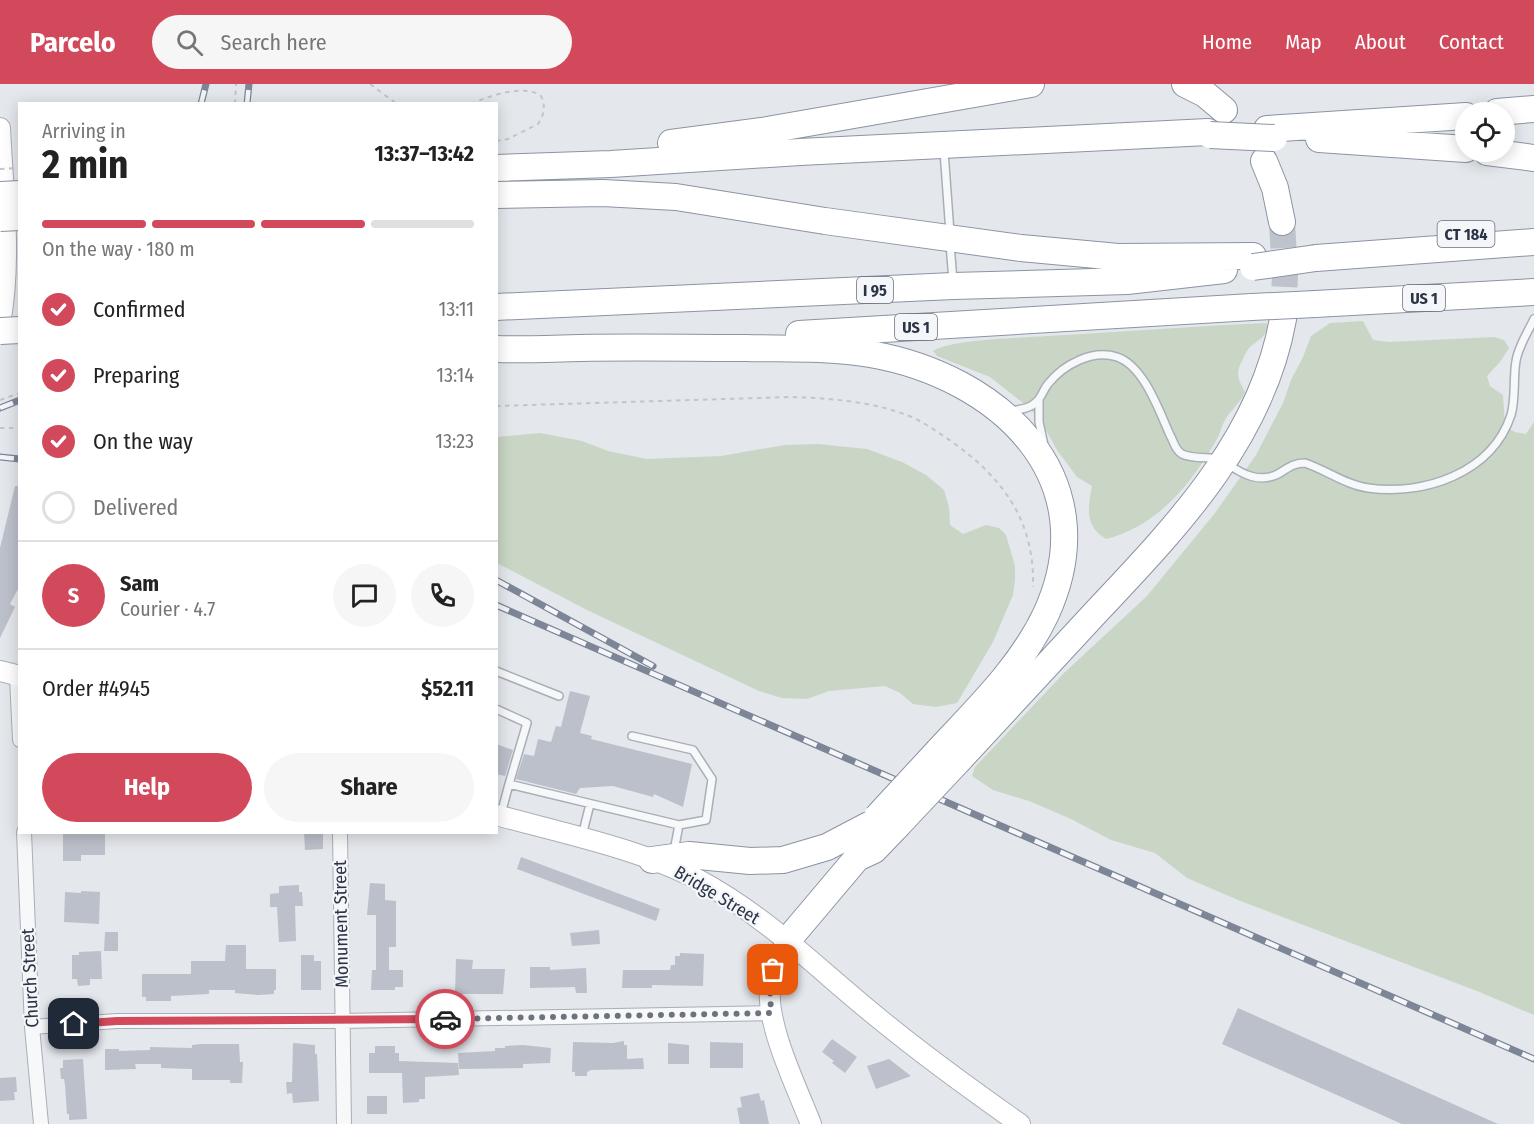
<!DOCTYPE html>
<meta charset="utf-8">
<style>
body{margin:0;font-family:"Fira Sans Condensed",sans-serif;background:#f6f6f6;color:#222;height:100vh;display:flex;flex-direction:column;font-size:22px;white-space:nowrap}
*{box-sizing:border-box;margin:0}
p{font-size:20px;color:#767676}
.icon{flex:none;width:33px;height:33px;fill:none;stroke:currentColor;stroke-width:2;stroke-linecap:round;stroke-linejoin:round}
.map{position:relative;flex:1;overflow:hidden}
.drawer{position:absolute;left:18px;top:18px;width:480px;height:732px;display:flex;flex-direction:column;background:#fff;border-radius:0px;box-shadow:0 3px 15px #0003}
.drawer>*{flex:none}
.buttons{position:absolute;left:1455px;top:18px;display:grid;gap:12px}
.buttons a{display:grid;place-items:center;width:60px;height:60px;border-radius:50%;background:#fff;box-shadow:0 3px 15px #0003;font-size:30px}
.pin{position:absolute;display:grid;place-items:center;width:51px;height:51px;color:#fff;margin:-26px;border-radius:12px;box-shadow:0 3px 9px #0006}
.courier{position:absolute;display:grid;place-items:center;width:60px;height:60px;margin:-30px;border:4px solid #d1495b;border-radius:50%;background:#fff;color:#222;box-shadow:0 2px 8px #0007}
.summary em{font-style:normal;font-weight:700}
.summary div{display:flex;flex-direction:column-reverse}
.summary{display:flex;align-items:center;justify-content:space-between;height:102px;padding:0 24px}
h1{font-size:39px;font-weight:700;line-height:45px}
.bar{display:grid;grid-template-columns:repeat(4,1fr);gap:9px 6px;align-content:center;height:72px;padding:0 24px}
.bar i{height:8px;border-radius:4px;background:#e0e0e0}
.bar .on{background:#d1495b}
.bar p{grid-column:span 4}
.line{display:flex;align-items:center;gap:15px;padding:0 24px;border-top:2px solid #e0e0e0}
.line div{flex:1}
.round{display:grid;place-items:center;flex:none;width:63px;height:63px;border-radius:32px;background:#f6f6f6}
ol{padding:0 24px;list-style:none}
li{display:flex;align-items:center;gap:18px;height:66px}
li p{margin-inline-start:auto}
li .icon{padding:6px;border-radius:50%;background:#d1495b;color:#fff;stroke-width:4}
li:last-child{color:#767676}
li i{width:33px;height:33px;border:3px solid #e0e0e0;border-radius:50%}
.cta{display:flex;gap:12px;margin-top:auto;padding:12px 24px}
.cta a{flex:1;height:69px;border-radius:36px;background:#d1495b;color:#fff;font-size:24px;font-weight:700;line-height:69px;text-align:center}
.cta a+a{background:#f6f6f6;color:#222}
header{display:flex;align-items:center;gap:36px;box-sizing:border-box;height:84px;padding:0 30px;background:#d1495b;color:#fff}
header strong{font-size:28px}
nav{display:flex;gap:33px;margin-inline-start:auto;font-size:21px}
.search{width:420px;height:54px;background:#f6f6f6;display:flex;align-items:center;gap:15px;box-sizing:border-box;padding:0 21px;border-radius:33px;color:#767676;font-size:22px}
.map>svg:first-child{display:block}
</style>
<header>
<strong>Parcelo</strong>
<div class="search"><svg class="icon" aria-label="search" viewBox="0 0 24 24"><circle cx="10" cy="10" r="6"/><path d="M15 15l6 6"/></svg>Search here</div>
<nav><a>Home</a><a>Map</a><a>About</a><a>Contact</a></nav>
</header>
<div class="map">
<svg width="1534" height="1040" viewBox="0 0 1534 1040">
<rect width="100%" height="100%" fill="#e4e7ec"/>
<path fill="#c9d6c5" d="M1363,237L1373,256L1389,258L1494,253L1504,256L1509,264L1500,278L1487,292L1490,302L1503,311L1505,342L1515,348L1526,350L1534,338V931L1477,907L1238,816L1187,794L1155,769L1111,756L1069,734L1029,717L993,706L972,692L975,683L1064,589L1147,512L1215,429L1256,371L1283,319L1291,296L1303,273L1311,252L1330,239Z
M1267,239C1268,254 1257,256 1249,264C1248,265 1244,272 1244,273C1235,289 1237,293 1245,308C1240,320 1230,326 1224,338C1221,343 1220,350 1217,355C1192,399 1158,442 1106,455C1084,442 1088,424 1092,402L1077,393L1057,366L1039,334L1028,323L990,293L937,272L933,267C950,255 1022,254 1046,252C1120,248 1193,242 1267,239Z
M540,349L582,357L608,367L647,375L721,372L785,361L818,360L867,365L902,378L926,391L944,406L949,423L950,441L963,450L986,441L999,444L1006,451L1015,482V495L1013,511L993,558L957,619L936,623L913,620L900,609L885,602L829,607L807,615L782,614L759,607L587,526L497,479V353Z"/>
<path fill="#bbc0ca" d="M15,402H20V501L10,520L15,523L0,554V464Z
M570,607L590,612L580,649L592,652L591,655L692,680L683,723L654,710L653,713L613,702L580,704L576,710L516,695L524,670L534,672L538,655L551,658L556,642L561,643Z
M496,660L513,666L505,692L496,690Z
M63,748H105V771H81V777H63Z
M304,748H323V765L305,766Z
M521,773L660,825L656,837L517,785Z
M370,799L385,800V816L396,817V863H389V886H403V903H395V906H371L372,886H376V831H367Z
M299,801V808H302L303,822H295L296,857L279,858L277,823H270V810L279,809V802Z
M81,807L100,808L99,840L64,838L65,808L81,809Z
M599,846L600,860L572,862L570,849Z
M105,848H118V867H104Z
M226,861H246V885H276V906H274V910L258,911L235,909V906H209V910L171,912V917H146V913H142V890H191V877H225Z
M101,867L102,895H90V901L78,902L77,895H72V871H79V868Z
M680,869L704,870L703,902L652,901V904H622L623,886H670L671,881H675V872H680Z
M301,871H314V877H321V906H301Z
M456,875L473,876L472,885H505L503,910H455Z
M530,883H550V886L586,884L587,909H576L575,903L530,904Z
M1238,924L1498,1040H1402L1222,960Z
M832,955L857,973L845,989L832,979L834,977L822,968Z
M624,957V961H627V975L643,974L644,985L591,986L587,988V992H575V988H572L573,958L613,959Z
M710,958L743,959V984H710Z
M293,959L315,961V970H317L319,1017L293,1019L292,1009L287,1010L286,998H292Z
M668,959L689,961V980H668Z
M202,960H239L240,978H243L242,999H230V996H192V985L161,984V980H135L136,985L105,986V965H119V967L150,966V963L192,964V961Z
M523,961L551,964L550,979L523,980V984L459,985L458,969L495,967V964H505V962Z
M375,962H395V969H399V977L458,979L459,991L425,993V1015H419V1018L403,1019L402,989H369V969H375Z
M83,975L87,1035L69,1036V1030H67L65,1001L64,995H61L60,984H63V976Z
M889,975L911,992L876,1005L867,982Z
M16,993L17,1008H14L15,1016L0,1017V994Z
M759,1009L761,1017L764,1016L769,1040H740L737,1024L742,1023L740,1013Z
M367,1012H387V1030H367Z"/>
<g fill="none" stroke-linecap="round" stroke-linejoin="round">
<path stroke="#bfc3cb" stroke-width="26" stroke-dasharray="26 13" stroke-linecap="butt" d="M1282,138L1285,191L1283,235"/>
<g stroke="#a9aeb7" stroke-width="10">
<path id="lane" d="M944,67L950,149
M950,160L953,197
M1039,316V338L1044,361
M1009,327C1017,326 1029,325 1035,319C1041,315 1043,306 1048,300C1063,281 1092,265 1117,273C1144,282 1159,327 1170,351C1174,358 1175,366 1182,370C1192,375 1208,373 1219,375
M1228,380C1243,391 1260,399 1278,390C1288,384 1293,379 1305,379C1326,386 1346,401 1368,404C1424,412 1492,389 1511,331C1516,314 1513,294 1516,277C1518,263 1528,248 1534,235
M496,587L559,612
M496,625L527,639L509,700L679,741
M632,652L693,666L712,695L706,736L679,741L674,767
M501,730L509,700
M582,752L590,720"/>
</g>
<g stroke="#a9aeb7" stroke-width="16">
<path id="street" d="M17,592L20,656
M24,748L32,943L41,1040
M340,748L344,1040
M32,943L117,937H342L771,929"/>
</g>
<g stroke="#a9aeb7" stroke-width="22">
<path id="secondary" d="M0,44C3,109 12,175 0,240
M0,587L20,592
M496,731C562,749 640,765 699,796C768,833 822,889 882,937C926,973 973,1007 1020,1040
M787,857C778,872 771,888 770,906C767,943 797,1004 811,1040"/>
</g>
<g stroke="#8b94a3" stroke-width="28">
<path id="highway" d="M1185,0L1205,10L1224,26
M1497,28L1534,25
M1267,45L1466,32
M1319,55L1466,65
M671,59L762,47L1031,0
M1487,68L1534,74
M1264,77L1275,104L1282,138
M496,84L611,80L800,68L1208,48
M496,111L603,109L676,113L825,137L1021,164L1118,173L1253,172
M1316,174L1534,158
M1315,220L1534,208
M496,223L953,202L1127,197L1224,186
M799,250L1252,223
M496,265C524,266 552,265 580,264C635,263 690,264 746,264C787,265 829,263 870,270C998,292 1109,393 1046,530C1021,583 977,625 938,667
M959,676C1005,626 1052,576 1098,526C1177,442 1262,354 1283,235
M652,776L689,771L750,777L783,776L827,763L869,741
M787,857L857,774L874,766L897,742"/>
</g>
<path stroke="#c2c5cb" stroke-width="2" stroke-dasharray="4.5 4.5" stroke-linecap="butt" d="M370,0L397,20
M235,20L236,0
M471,20C490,11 526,0 541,12C546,22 544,31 538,40L508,55L496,57
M0,316L20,309
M496,322L790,313C827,314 868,317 904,330C921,336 936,347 951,357C1003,394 1035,437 1033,503
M0,344H13"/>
<use href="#lane" stroke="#f7f8fa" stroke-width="7"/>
<use href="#street" stroke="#f7f8fa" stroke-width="14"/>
<use href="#secondary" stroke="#fff" stroke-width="20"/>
<use href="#highway" stroke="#fff" stroke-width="26"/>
<g stroke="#7d8696" stroke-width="7">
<path id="rail" d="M201,20L206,0
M247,20L249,0
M0,324L20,316
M0,373L20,375
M496,496L653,582
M496,521L1534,975"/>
</g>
<use href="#rail" stroke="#f4f6f9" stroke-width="4.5" stroke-dasharray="14" stroke-linecap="butt"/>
<g stroke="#8b94a3" stroke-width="28" stroke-linecap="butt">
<path id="highway-bridge" d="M1210,51L1274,54
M0,111L20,110
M0,134L20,133
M1253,183L1316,174
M1252,223L1315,220
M0,247L20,246
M877,733L938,667
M897,742L959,676"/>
</g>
<path stroke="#c2c5cb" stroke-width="2" stroke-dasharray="4.5 4.5" stroke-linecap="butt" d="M0,85L20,84"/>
<use href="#highway-bridge" stroke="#fff" stroke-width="26"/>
</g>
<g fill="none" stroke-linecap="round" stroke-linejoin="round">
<path stroke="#6c737f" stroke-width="6" stroke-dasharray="0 10.8" d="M445,935L771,929L770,905L773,886"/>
<path stroke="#d1495b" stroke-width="8" d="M74,940L117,937L445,935"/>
</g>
<g text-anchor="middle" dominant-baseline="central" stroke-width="4.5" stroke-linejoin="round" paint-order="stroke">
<g fill="#f4f6f9" stroke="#676e7b" stroke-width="1.5">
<rect x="1437.5" y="137" width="57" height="26" rx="4.5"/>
<rect x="857" y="193" width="36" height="26" rx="4.5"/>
<rect x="1403" y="201" width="42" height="26" rx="4.5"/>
<rect x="895" y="230" width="42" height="26" rx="4.5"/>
</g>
<g font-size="16" font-weight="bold" fill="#2b3445">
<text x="1466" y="150">CT 184</text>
<text x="875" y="206">I 95</text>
<text x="1424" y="214">US 1</text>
<text x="916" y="243">US 1</text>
</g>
<g font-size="18" fill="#2b3445" stroke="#f4f6f9">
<text transform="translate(717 811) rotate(31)">Bridge Street</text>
<text transform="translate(341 840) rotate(-91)">Monument Street</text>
<text transform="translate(30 894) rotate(-93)">Church Street</text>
</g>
</g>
</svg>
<div class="buttons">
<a><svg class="icon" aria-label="locate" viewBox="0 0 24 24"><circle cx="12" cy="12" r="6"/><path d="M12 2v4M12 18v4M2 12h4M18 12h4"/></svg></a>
</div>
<div class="pin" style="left:773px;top:886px;background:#ea580c"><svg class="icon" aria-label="bag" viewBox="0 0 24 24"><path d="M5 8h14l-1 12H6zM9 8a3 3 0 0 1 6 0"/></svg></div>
<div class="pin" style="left:74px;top:940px;background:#1f2937"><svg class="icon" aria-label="home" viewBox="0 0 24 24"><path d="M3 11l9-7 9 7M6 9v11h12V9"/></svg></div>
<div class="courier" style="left:445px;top:935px"><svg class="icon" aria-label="car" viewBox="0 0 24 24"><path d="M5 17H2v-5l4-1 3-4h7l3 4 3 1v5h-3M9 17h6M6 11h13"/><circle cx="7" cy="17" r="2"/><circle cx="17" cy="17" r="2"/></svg></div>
<section class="drawer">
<div class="summary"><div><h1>2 min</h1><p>Arriving in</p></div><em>13:37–13:42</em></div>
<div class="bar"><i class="on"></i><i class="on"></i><i class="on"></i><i></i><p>On the way · 180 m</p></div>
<ol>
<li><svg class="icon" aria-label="check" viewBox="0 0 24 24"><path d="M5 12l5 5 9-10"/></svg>Confirmed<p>13:11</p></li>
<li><svg class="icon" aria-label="check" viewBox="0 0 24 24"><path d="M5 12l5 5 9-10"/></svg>Preparing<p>13:14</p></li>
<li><svg class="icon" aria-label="check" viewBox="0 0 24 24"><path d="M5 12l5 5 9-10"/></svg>On the way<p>13:23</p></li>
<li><i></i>Delivered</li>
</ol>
<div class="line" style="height:108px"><b class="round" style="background:#d1495b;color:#fff">S</b><div><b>Sam</b><p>Courier · 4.7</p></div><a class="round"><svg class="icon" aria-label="chat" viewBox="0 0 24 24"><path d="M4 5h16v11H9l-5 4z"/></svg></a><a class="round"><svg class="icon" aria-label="phone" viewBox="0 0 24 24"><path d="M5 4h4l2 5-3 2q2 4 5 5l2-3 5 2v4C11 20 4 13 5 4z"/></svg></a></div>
<div class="line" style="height:78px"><div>Order #4945</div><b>$52.11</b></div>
<div class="cta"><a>Help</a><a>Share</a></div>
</section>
</div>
